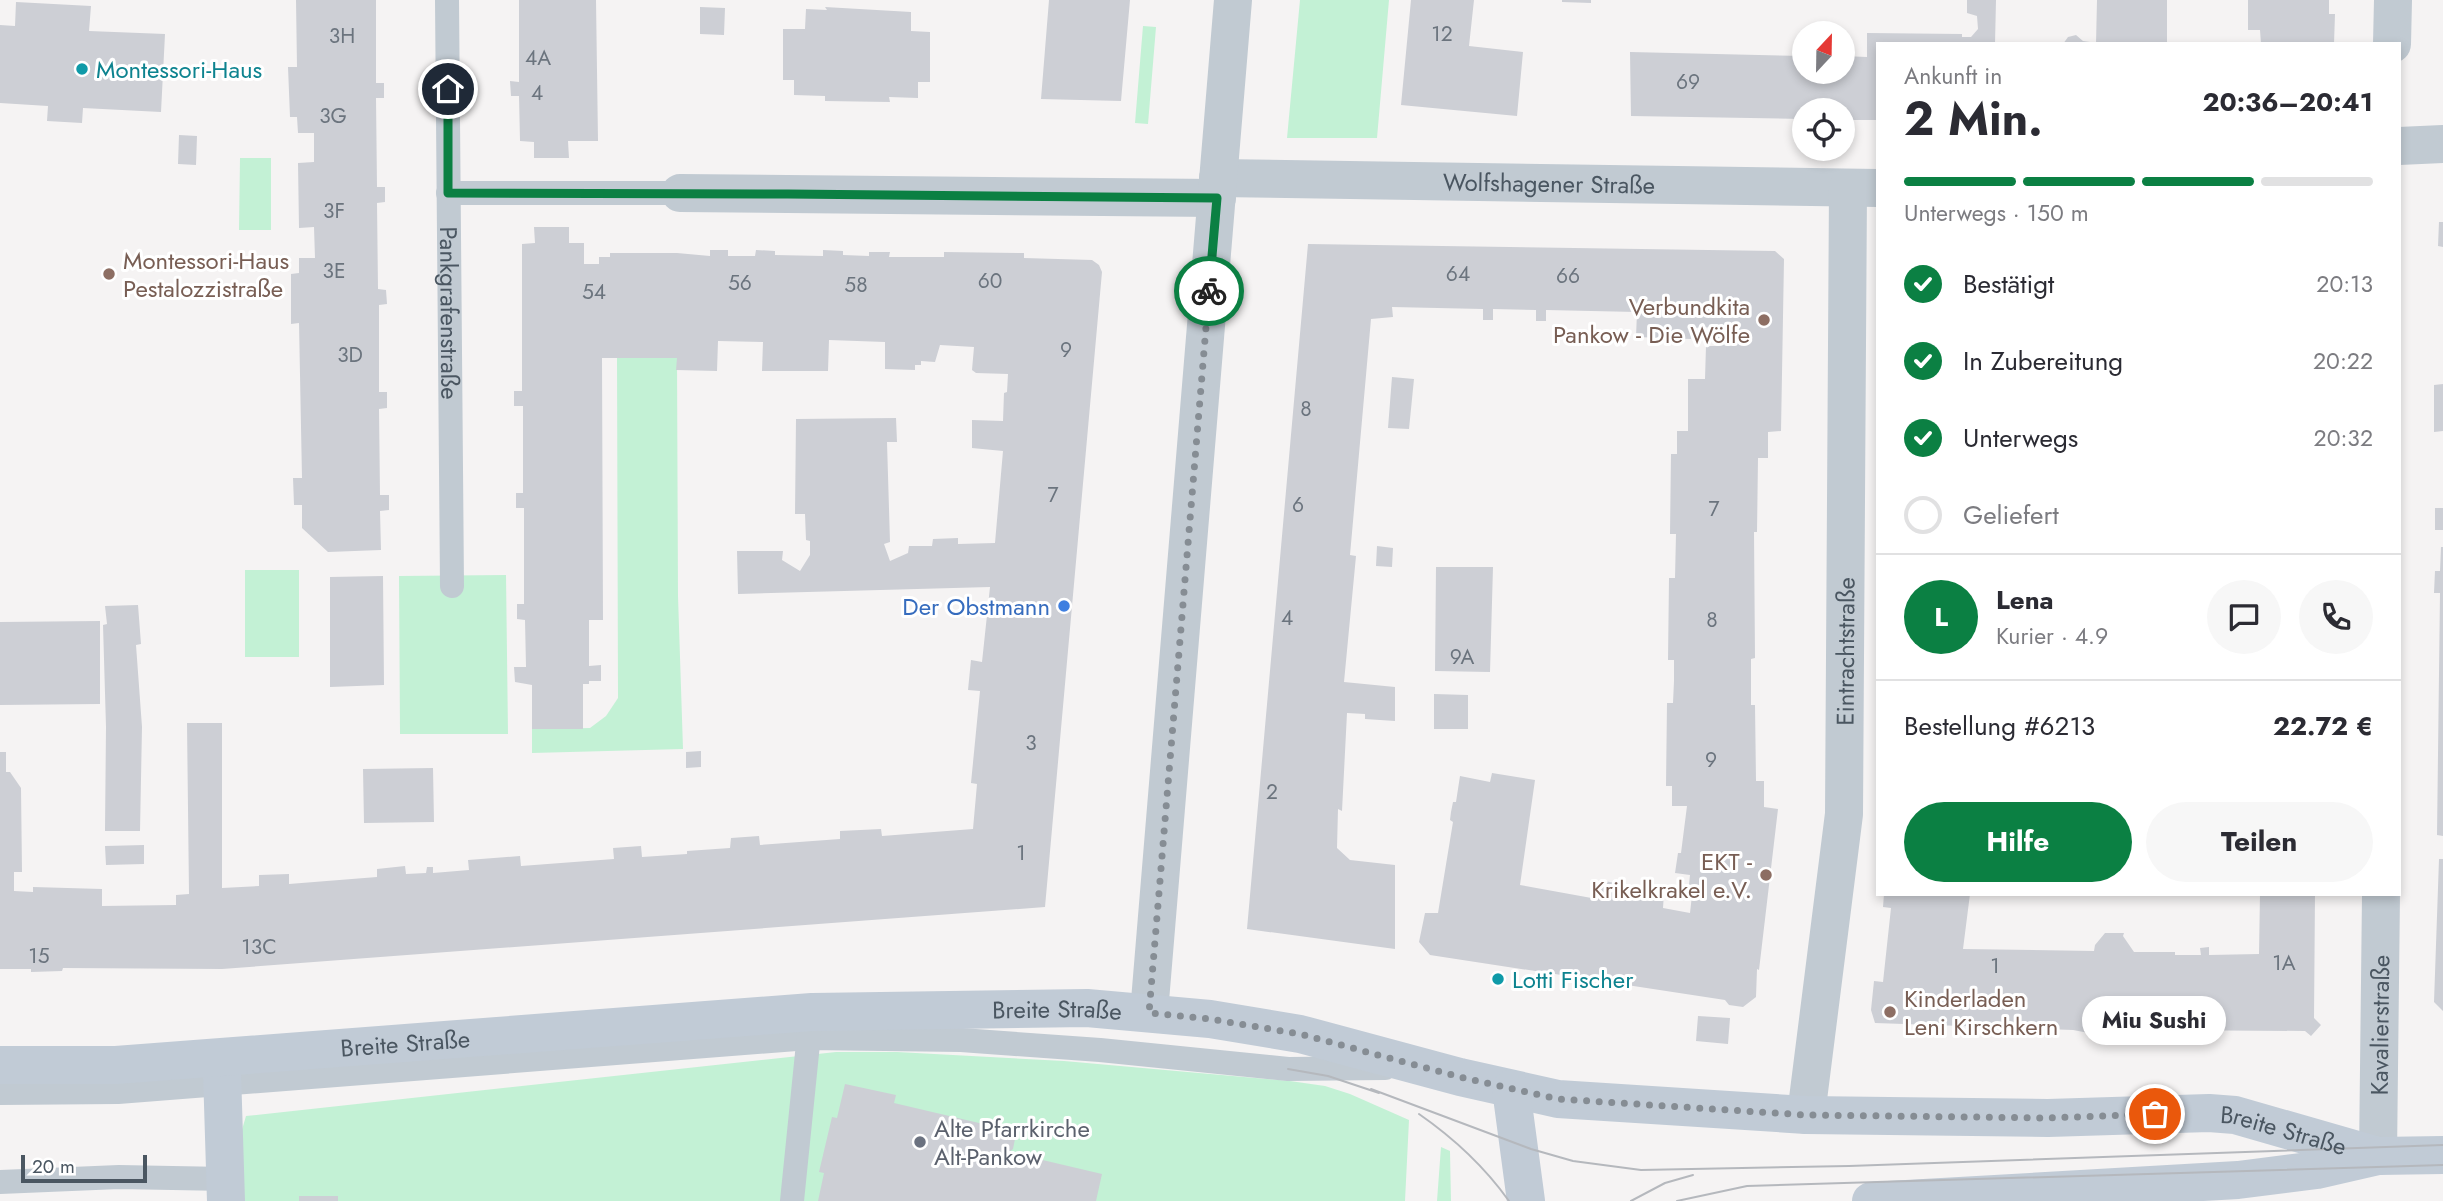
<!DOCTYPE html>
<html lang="de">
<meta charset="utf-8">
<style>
body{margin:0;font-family:Jost,sans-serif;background:#f7f7f7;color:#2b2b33;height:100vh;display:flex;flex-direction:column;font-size:26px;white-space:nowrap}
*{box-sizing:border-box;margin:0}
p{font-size:23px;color:#7c7c81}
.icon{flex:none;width:38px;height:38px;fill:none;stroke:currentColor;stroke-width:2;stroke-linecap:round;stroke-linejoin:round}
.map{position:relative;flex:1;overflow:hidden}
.side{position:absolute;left:1876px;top:42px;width:525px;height:854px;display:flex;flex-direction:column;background:#fff;border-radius:0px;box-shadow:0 4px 10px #0003}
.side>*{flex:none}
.needle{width:46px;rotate:22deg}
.fabs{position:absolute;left:1792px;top:21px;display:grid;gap:14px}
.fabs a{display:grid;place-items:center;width:63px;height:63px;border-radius:50%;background:#fff;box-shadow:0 4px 10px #0003;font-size:35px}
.scale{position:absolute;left:21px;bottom:18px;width:126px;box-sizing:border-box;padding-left:7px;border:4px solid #4a5661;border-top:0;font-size:19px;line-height:24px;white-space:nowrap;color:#4a5661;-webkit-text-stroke:5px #fff;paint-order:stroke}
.pin{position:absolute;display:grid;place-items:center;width:60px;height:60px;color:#fff;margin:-30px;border:4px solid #fff;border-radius:50%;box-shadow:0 2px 7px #0007}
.courier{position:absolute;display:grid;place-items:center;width:70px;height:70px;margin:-35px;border:5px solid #0b8043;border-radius:50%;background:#fff;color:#222;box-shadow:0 2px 9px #0007}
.bubble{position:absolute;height:49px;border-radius:24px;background:#fff;box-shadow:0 4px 10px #0003;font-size:23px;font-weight:700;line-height:49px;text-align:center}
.overview em{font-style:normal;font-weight:700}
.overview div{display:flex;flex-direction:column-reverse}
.overview{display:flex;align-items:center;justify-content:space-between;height:119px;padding:0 28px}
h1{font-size:46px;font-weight:700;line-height:52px}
.bar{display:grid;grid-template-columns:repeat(4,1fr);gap:10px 7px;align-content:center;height:84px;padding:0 28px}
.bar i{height:9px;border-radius:5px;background:#e1e1e2}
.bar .selected{background:#0b8043}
.bar p{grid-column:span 4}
.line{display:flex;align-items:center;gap:18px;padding:0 28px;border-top:2px solid #e1e1e2}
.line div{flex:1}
.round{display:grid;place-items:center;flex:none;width:74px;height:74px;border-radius:37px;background:#f7f7f7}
ol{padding:0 28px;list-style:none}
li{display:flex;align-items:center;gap:21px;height:77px}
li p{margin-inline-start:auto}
li .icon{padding:7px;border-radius:50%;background:#0b8043;color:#fff;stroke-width:4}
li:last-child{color:#7c7c81}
li i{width:38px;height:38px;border:4px solid #e1e1e2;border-radius:50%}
.button{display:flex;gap:14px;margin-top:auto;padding:14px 28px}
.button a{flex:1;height:80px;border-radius:42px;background:#0b8043;color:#fff;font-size:28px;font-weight:700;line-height:80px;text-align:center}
.button a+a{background:#f7f7f7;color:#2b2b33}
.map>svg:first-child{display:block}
</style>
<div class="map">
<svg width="2443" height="1201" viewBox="0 0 2443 1201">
<rect width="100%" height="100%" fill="#f5f3f3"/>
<path fill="#c3f1d5" d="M1300,0H1389L1377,138H1287Z
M1143,26L1156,27L1148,124L1135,123Z
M240,158H271V230H239Z
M617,358H677L678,596L683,749L532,753V729L590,728L606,716L618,698Z
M245,570H299V657H245Z
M506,575L508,734H400L399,576Z
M836,1052H897L1064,1061L1290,1081L1325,1086L1350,1094L1409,1120L1405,1201H242L241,1133L246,1116Z
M1441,1147L1450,1151L1451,1201H1437Z"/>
<path fill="#cdcfd5" d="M296,0H376V83H384V98H376L377,187H385V202L377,203L378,289L386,290L387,304L379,305V392H387V408L379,409L380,495H389V510L380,511L381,550L328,552L302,528V505H294L293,478H302L299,323L291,324V274L299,273V258H315L314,227L299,228L298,163L314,162V133H298L297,117H290L288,67H297Z
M519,0H596L598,141H568L569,158H534V142L520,141L519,96H511L510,81L519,82Z
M1049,0H1130L1121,101L1041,99Z
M1411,0H1474L1469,46L1523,52L1517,116L1401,105Z
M1562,0H1591V3L1562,2Z
M1967,0H1996L1995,44H1878V120H1843V110H1804V119L1631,116L1630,52L1804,56V72H1843V56L1867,57V33L1962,34V37H1971L1978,29L1977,16L1967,13Z
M2097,0H2167V44H2096Z
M2248,0H2329V14H2335L2334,44H2261L2260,30H2248Z
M16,2L91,6L89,31L165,34L161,112L83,108L82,123L47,121L48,106L0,103V25L15,26Z
M700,7L725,8L724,35L700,34Z
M825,7L911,12V31L930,32V82H918V98L889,97L890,102L825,101V96L794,95V80H783V29H805L806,9L827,10Z
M2076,35L2083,41L2090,42V44H2063L2068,37Z
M179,135L197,136L196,165L178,164Z
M2439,222H2443V247L2438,246Z
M534,227H569V243H584V264H599V257H610V253H677L710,256V250H728V256H755L756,250L775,251V255L823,256V250L843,251V255L869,256V252H890L889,257H944V252L1024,253V258L1092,260L1099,265L1102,272L1045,907L222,969L63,968L62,971L31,972V969H0V752H6V772H10L21,788L22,872H14V891L33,892V887L102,889V906L176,905V895L189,894L187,723H222V888L259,886V875L289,874V884L377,877V869L405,866L406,874L426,873L427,867H433V873L469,870L468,860L520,856L521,866L614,859L613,848L641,846L642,857L687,854V851L730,848L731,838L759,836L760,845L840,839V831L881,829L882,836L973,829L977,784L971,783L980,691L968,690L971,660L982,662L990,587L738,594L737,551H783L782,560L800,571L810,555V541L806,540L805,514H795L796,419L896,418L897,442H887L890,542L884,544L890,561L908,553L909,546H932L933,539L958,538V544L995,543L1003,451L972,448V420L1003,421L1004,393L1007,392L1008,374L976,373L972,370L974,347L940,345L935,362L921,361V365H915V370L885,369V342L829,340L828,371H762L763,342L718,341L717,371L676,370L677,358H602L603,620H589V666L601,665V681H589V684H583V729H532V685L515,682L514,667H526L525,620L517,619V604H524V508H516V493H523V406H514V391H522V244L535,243Z
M1308,244L1775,251L1784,259L1781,431L1768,432V458H1758L1757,532H1754L1755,658L1751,659V705H1755L1756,781H1764V807L1778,809L1759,970L1757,969L1756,997L1743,1007L1729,1005L1725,1000L1430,955L1419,942L1425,913H1438L1453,822L1450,820L1451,812L1453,802H1456L1460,776L1490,782L1492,773L1535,780L1520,885L1597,899L1600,880L1664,893L1663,908L1690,913L1692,895L1688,894L1690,875L1675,873L1678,853H1681L1687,806H1672V786H1666L1667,703H1673L1674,681V660H1668L1669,578H1675L1676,534H1670L1671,454H1677V431H1688V379H1705L1706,346H1718L1717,327L1690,328L1691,339L1636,337L1637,312L1546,310V321H1536V310L1493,309V320H1483V309L1392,307L1393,317L1371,319L1350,555L1356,556L1344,682L1395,687V721L1365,719V714L1347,713L1342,811L1338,809L1337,848L1350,860L1395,865V949L1247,929Z
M1392,377L1414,379L1409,429L1388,428Z
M2443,384V431L2434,432V385Z
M2435,508H2443V530H2435Z
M1377,546L1393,548L1392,567L1376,566Z
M2441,547H2443V836L2437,835L2440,593H2434L2435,571H2440Z
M1436,567H1493L1490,672L1435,671Z
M383,576L384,685L330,687V577Z
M138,605L141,644L136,645L142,727L140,831H105L106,727L103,625L107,624L105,606Z
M100,621V704L0,705V622Z
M1434,694L1468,695V729H1434Z
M701,751V767L686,768V752Z
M433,768L434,822L364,823L363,769Z
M144,845V864L106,865L105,846Z
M2439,859H2443V1011L2434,1002Z
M1884,894H1970L1963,949L2094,951L2095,945L2105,933H2124L2123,936L2134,952H2175V955H2201L2200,948L2209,947V955L2259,954L2260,894H2315L2314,1018L2321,1025L2311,1036L2305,1031L2157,1030L2127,1037H2110L2073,1030L1875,1023L1871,1010L1874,981L1883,982L1891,908L1883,907Z
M1698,1016L1730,1018L1728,1044L1696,1041Z
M845,1084L896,1095L894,1103L996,1127L998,1131L1001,1129L1011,1130L1015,1139L1013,1149L1009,1152L1102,1174L1096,1201H818L824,1173L819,1172L832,1117L837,1118Z
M299,1196H338V1201H299Z"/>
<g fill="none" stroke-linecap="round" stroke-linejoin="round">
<g stroke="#c1cad2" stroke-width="24">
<path id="s1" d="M447,0L452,586"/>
<path d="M448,193H680"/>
<path d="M0,1093L118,1092L809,1038L961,1040L1100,1050L1288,1069L1385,1068"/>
<path d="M0,1182L119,1177L226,1179"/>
<path d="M792,1201L810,1024"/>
</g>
<g stroke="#c1cad2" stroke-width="38">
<path d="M2392,44L2393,0"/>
<path d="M2399,146L2443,144"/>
<path id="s2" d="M1218,178L1878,188"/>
<path d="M680,193L1217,198"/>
<path d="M1149,1013L1233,0"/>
<path id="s3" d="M1806,1115L1844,814L1848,188"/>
<path id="s4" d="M2378,1156L2381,894"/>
</g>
<g stroke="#c1cbd6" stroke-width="38">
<path d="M215,1058L222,1072L226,1201"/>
<path id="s5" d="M0,1065H116L812,1012L1087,1008L1210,1019L1300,1034L1460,1077L1558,1099L1806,1115L2048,1118L2209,1113L2235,1115L2378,1156"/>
<path d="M1511,1089L1526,1201"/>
<path d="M1871,1201L2238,1180L2317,1170L2378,1156L2443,1155"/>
</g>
<path stroke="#b5b8bd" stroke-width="2" d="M1288,1069L1328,1076L1379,1093
M1371,1089L1531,1149L1573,1161L1641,1170L1849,1166L2443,1145
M1419,1114C1455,1139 1484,1166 1509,1201
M1631,1201L1665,1183L1693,1175
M1677,1201L1747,1186L2443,1165"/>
</g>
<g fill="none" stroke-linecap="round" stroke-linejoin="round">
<path stroke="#868d94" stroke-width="7" stroke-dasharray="0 12.6" d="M1209,291L1149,1013L1210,1019L1300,1034L1460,1077L1558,1099L1806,1115L2048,1118L2155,1114"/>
<path stroke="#0b8043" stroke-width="9" d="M448,89V193L788,194L1217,198L1209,291"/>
</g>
<g fill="#0f9aa8" stroke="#fff" stroke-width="2.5">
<circle cx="82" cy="69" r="7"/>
<circle cx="1498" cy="979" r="7"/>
</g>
<g fill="#8d6e63" stroke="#fff" stroke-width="2.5">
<circle cx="109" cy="274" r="7"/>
<circle cx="1764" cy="320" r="7"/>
<circle cx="1766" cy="875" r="7"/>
<circle cx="1890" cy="1012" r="7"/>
</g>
<circle fill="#3f7fe0" stroke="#fff" stroke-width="2.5" cx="1064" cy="606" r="7"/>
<circle fill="#6b7280" stroke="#fff" stroke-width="2.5" cx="920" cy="1142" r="7"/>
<g text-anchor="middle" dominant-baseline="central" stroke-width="6" stroke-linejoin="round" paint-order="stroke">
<g font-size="21" fill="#6b747e">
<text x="1442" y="34">12</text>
<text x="342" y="36">3H</text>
<text x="538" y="58">4A</text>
<text x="1688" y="82">69</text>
<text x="537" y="93">4</text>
<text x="333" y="116">3G</text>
<text x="334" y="211">3F</text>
<text x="334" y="271">3E</text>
<text x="1458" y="274">64</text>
<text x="1568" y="276">66</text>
<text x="990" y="281">60</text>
<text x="740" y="283">56</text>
<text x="856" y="285">58</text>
<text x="594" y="292">54</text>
<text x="1066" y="350">9</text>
<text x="350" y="355">3D</text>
<text x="1306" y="409">8</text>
<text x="1053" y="495">7</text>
<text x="1298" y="505">6</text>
<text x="1714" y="509">7</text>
<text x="1287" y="618">4</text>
<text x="1712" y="620">8</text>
<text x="1462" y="657">9A</text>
<text x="1031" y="743">3</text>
<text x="1711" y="760">9</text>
<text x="1272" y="792">2</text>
<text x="1021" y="853">1</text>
<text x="259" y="947">13C</text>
<text x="39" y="956">15</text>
<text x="2284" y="963">1A</text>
<text x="1995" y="966">1</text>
</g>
<g font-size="24" fill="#0d838f" stroke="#fff" text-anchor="start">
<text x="96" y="69">Montessori-Haus</text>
<text x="1512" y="979">Lotti Fischer</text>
</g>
<g font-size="24" fill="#4a5661" stroke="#fff">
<text stroke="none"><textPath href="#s2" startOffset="331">Wolfshagener Straße</textPath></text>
<text stroke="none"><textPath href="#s1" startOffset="313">Pankgrafenstraße</textPath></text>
<text stroke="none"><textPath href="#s3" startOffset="466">Eintrachtstraße</textPath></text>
<text stroke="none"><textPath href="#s5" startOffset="1059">Breite Straße</textPath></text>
<text stroke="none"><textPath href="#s4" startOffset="131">Kavalierstraße</textPath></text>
<text stroke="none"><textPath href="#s5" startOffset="406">Breite Straße</textPath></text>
<text stroke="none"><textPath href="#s5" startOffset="2298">Breite Straße</textPath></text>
</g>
<g font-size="24" fill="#785e54" stroke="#fff" text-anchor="start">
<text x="123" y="260">Montessori-Haus<tspan x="123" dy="28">Pestalozzistraße</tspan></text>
<text x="1750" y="306" text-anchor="end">Verbundkita<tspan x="1750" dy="28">Pankow - Die Wölfe</tspan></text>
<text x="1752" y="861" text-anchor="end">EKT -<tspan x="1752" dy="28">Krikelkrakel e.V.</tspan></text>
<text x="1904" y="998">Kinderladen<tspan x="1904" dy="28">Leni Kirschkern</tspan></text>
</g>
<g font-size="24" fill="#366cbe" stroke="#fff" text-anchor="end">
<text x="1050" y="606">Der Obstmann</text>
</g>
<g font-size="24" fill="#5b616d" stroke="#fff" text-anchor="start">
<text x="934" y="1128">Alte Pfarrkirche<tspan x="934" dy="28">Alt-Pankow</tspan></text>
</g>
</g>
</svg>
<div class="fabs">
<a><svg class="needle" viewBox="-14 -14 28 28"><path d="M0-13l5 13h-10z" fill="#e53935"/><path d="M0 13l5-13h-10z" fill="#7c7c81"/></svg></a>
<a><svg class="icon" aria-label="locate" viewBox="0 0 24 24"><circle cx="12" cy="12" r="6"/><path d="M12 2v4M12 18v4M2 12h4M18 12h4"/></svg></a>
</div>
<div class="scale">20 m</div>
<div class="pin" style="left:2155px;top:1114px;background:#ea580c"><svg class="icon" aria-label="bag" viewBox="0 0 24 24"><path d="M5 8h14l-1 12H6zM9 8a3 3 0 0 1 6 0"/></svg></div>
<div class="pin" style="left:448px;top:89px;background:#1f2937"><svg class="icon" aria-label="home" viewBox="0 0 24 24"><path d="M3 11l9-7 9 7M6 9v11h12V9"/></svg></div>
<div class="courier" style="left:1209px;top:291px"><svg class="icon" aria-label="bike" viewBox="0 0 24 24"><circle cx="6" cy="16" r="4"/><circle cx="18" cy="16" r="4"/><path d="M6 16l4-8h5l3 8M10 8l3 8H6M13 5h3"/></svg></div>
<div class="bubble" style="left:2082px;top:996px;width:144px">Miu Sushi</div>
<section class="side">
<div class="overview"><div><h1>2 Min.</h1><p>Ankunft in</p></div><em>20:36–20:41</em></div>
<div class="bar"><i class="selected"></i><i class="selected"></i><i class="selected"></i><i></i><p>Unterwegs · 150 m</p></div>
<ol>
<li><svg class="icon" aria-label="check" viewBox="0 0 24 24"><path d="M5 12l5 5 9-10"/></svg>Bestätigt<p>20:13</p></li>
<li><svg class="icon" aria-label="check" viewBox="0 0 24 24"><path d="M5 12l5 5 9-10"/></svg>In Zubereitung<p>20:22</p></li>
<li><svg class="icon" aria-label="check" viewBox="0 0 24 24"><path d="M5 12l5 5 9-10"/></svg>Unterwegs<p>20:32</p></li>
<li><i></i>Geliefert</li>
</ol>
<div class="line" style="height:126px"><b class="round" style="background:#0b8043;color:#fff">L</b><div><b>Lena</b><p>Kurier · 4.9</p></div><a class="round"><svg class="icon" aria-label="chat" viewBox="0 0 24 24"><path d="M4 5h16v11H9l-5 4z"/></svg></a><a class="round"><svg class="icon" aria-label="phone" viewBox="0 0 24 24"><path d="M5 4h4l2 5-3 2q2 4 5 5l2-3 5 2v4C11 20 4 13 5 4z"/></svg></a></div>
<div class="line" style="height:91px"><div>Bestellung #6213</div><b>22.72 €</b></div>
<div class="button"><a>Hilfe</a><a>Teilen</a></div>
</section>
</div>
